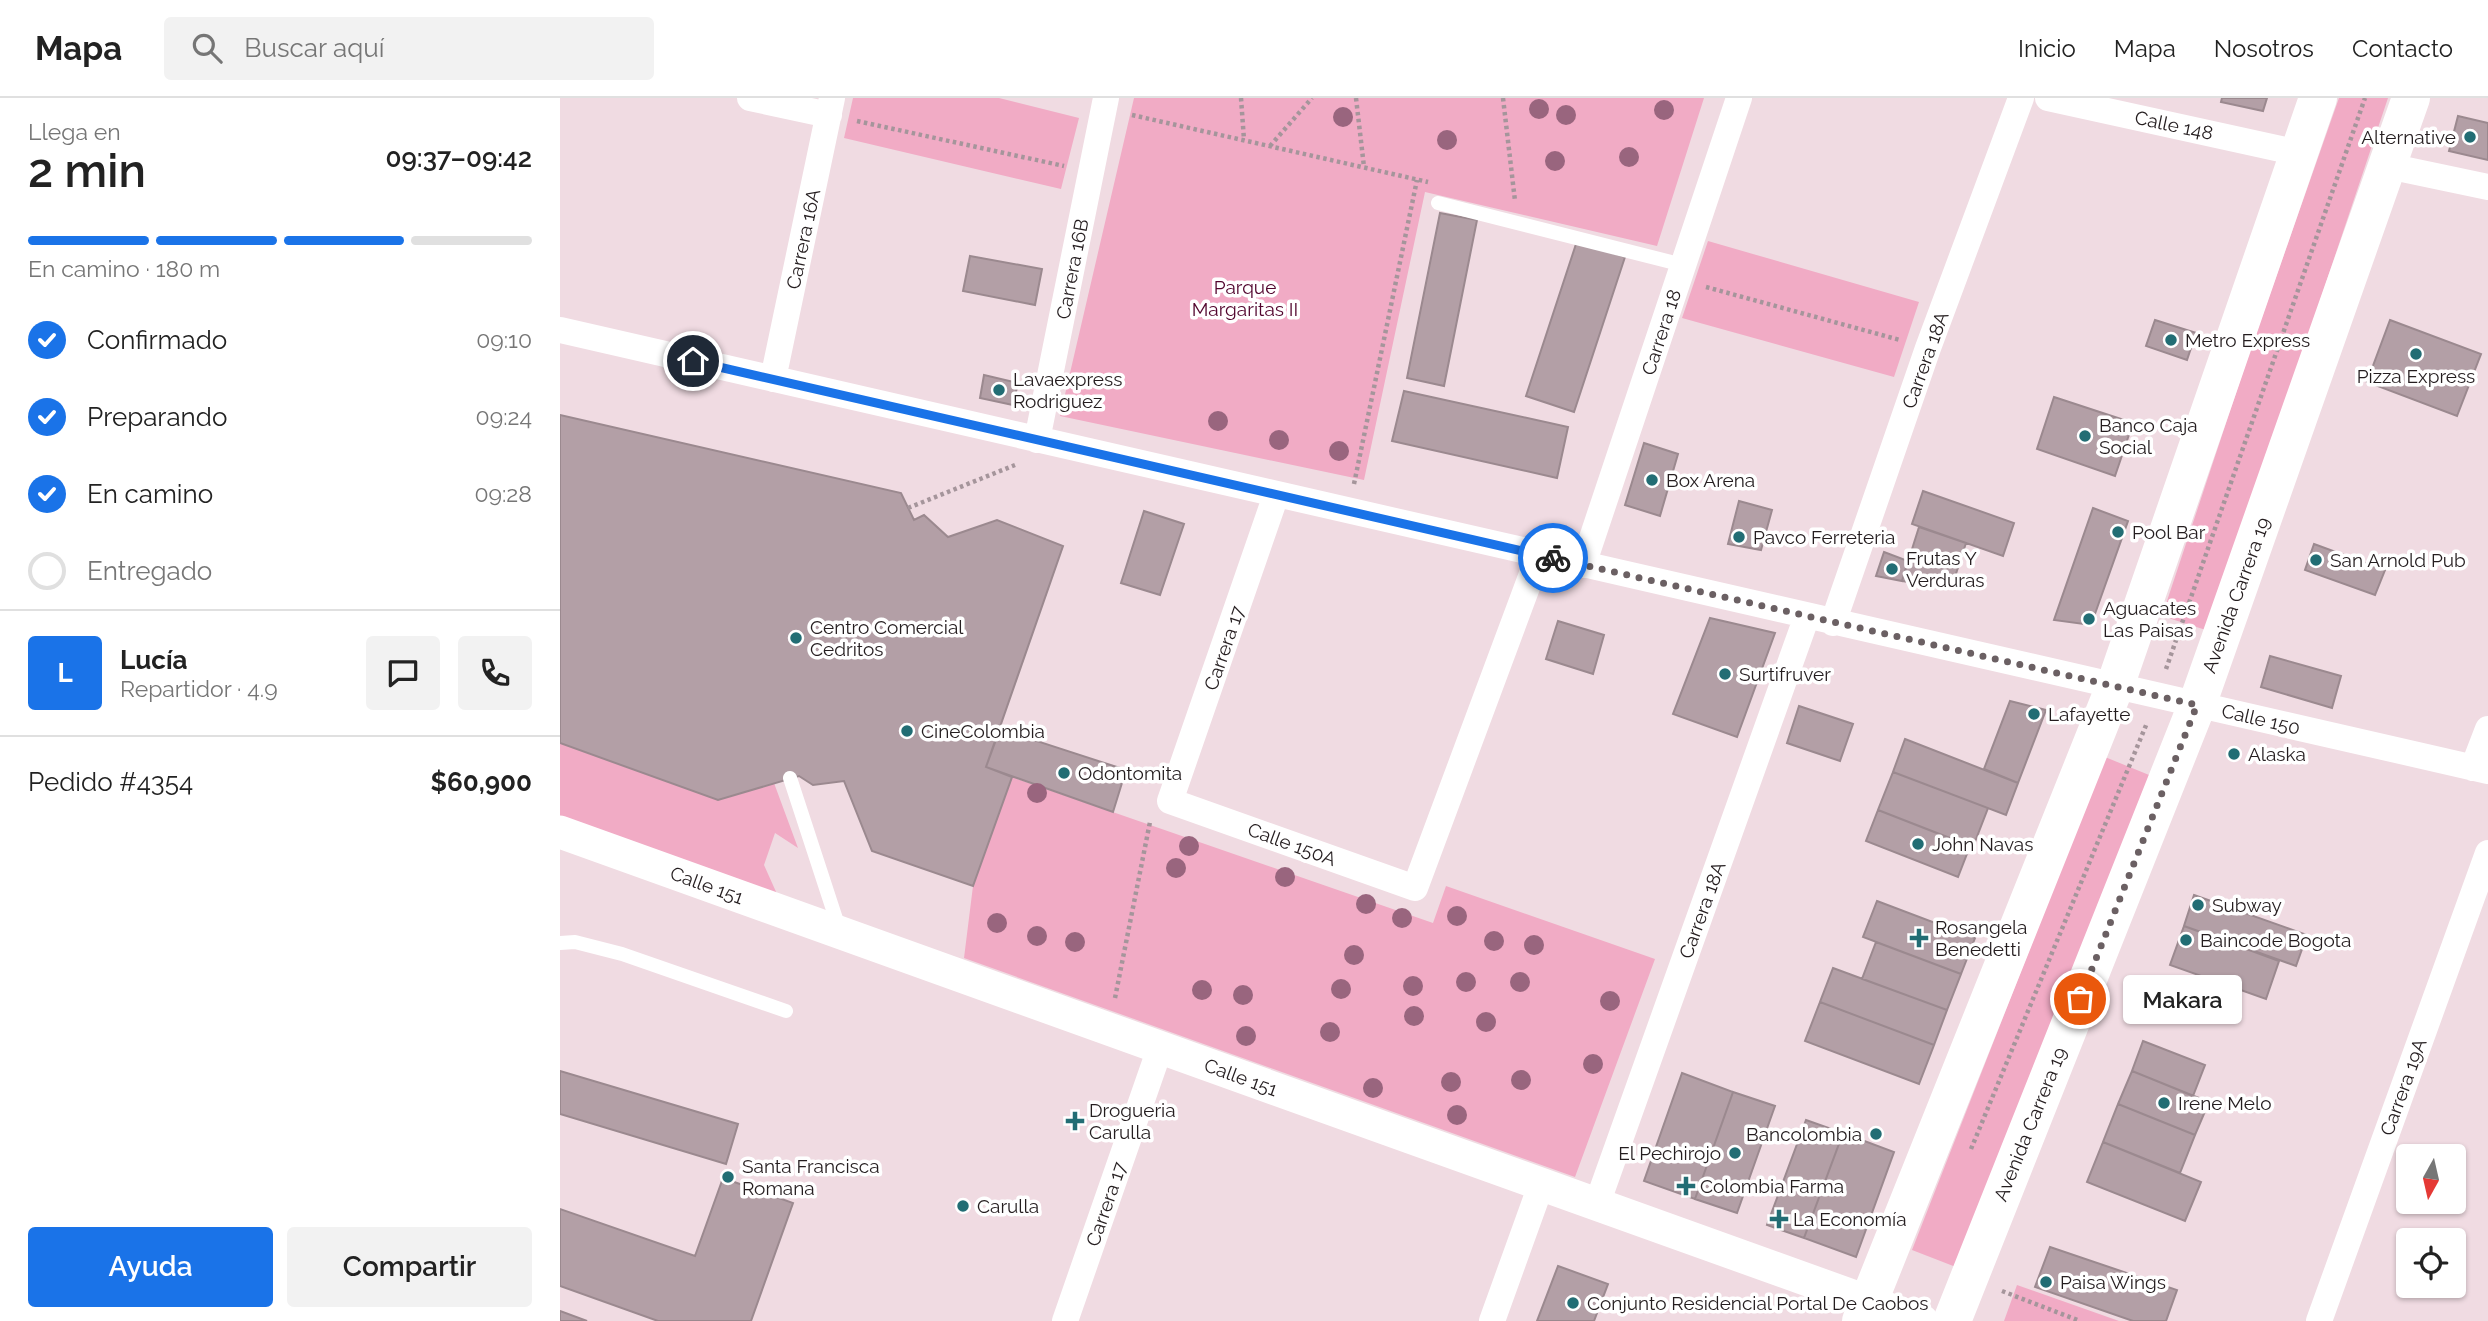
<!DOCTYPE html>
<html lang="es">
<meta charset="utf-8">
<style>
body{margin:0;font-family:Raleway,sans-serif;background:#f2f2f2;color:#222;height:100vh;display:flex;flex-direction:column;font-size:26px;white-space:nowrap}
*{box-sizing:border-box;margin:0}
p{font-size:23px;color:#767676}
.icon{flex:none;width:38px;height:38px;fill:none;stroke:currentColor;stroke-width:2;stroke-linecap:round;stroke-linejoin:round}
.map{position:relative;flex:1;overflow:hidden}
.panel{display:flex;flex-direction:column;background:#fff;width:560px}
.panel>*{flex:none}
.needle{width:46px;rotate:188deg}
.buttons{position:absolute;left:1836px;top:1046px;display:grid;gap:14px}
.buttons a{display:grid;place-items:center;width:70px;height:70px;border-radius:7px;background:#fff;box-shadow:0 2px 5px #0004;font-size:35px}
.pin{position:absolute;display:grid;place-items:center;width:60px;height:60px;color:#fff;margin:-30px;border:4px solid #fff;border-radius:50%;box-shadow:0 2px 7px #0007}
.courier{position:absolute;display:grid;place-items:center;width:70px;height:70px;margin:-35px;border:5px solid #1a73e8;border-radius:50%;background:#fff;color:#222;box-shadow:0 2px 9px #0007}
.bubble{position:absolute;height:49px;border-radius:7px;background:#fff;box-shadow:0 2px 5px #0004;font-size:23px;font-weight:600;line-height:49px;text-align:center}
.overview em{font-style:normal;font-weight:600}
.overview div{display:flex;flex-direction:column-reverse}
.overview{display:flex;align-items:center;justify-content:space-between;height:119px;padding:0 28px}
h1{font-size:46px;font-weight:600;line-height:52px}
.bar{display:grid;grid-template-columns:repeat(4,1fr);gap:10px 7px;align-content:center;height:84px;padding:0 28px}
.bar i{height:9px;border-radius:5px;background:#e0e0e0}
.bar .active{background:#1a73e8}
.bar p{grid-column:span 4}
.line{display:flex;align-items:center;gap:18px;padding:0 28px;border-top:2px solid #e0e0e0}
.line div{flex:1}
.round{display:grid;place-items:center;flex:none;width:74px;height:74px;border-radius:7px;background:#f2f2f2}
ol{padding:0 28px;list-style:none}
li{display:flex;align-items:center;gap:21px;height:77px}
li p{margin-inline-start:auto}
li .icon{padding:7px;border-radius:50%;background:#1a73e8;color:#fff;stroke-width:4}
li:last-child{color:#767676}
li i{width:38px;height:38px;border:4px solid #e0e0e0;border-radius:50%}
.primary-button{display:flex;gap:14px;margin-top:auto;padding:14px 28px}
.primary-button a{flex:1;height:80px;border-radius:7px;background:#1a73e8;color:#fff;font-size:28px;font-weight:600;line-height:80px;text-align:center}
.primary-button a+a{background:#f2f2f2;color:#222}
header{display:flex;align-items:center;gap:42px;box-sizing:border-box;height:98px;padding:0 35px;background:#fff;border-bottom:2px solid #e0e0e0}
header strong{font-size:33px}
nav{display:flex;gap:38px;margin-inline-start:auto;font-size:24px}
.search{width:490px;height:63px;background:#f2f2f2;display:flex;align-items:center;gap:18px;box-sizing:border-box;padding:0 24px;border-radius:7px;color:#767676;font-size:26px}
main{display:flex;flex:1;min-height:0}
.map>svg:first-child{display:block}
</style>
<header>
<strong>Mapa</strong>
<div class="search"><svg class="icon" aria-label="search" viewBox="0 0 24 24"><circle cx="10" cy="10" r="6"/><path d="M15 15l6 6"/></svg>Buscar aquí</div>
<nav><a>Inicio</a><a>Mapa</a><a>Nosotros</a><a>Contacto</a></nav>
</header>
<main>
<section class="panel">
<div class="overview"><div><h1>2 min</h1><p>Llega en</p></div><em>09:37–09:42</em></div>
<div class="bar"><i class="active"></i><i class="active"></i><i class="active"></i><i></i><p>En camino · 180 m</p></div>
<ol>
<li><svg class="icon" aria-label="check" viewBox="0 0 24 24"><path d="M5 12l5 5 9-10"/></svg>Confirmado<p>09:10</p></li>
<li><svg class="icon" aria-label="check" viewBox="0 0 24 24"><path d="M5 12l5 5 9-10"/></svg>Preparando<p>09:24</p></li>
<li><svg class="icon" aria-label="check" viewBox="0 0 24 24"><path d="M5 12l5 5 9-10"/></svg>En camino<p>09:28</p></li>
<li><i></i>Entregado</li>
</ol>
<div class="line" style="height:126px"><b class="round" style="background:#1a73e8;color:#fff">L</b><div><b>Lucía</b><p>Repartidor · 4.9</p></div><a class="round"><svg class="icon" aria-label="chat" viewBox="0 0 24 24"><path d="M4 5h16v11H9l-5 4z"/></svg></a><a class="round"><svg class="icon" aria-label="phone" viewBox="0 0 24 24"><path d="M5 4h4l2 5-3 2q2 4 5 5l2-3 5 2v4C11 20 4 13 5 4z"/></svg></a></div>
<div class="line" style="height:91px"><div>Pedido #4354</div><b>$60,900</b></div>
<div class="primary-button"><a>Ayuda</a><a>Compartir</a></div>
</section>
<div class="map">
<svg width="1928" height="1223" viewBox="0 0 1928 1223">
<rect width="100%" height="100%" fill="#f0dbe2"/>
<path fill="#f1abc5" d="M293,0H439L519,20L501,91L284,40Z
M574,0H1144L1097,148L865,94L804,382L500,318Z
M1779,0H1828L1649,533L1602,518L1689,256Z
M1148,143L1359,204L1334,279L1122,220Z
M0,645L158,702L214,685L238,750L215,735L204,767L217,796L0,718Z
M1545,659L1594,679L1401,1171L1352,1152Z
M452,679L873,825L886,788L1095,861L1015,1079L404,860L413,788Z
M1457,1187L1559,1223H1444Z"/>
<path fill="#b39fa6" stroke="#9b898f" stroke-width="2" d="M1662,0H1707L1703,13L1661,4Z
M1898,18L1928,25V62L1889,53Z
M880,115L917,122L884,288L847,280Z
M1017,143L1065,159L1014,314L966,298Z
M410,158L482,171L475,207L403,193Z
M1595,222L1636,235L1627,262L1586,248Z
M1830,222L1921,256L1897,318L1807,284Z
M424,277L458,285L453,307L420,300Z
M844,293L1008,329L997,380L832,343Z
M1494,299L1573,325L1555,378L1477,351Z
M0,317L341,395L354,422L364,417L388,439L437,422L503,448L426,669L452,679L413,788L312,753L284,683L253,687L239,678L158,702L0,645Z
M1084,345L1118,356L1100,418L1065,407Z
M1363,393L1454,425L1443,458L1352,426Z
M1179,403L1212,412L1201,452L1168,446Z
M1533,410L1568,423L1531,527L1494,522Z
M584,413L624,426L600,497L561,485Z
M1359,429L1406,445L1391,491L1342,483Z
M1754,446L1825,472L1815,497L1745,472Z
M1324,454L1348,463L1342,483L1316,478Z
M1150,520L1215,535L1177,639L1113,616Z
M998,523L1044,537L1033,576L986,561Z
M1710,558L1781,578L1772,610L1701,589Z
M1450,603L1486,612L1458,685L1424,671Z
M1239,608L1293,626L1280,663L1227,645Z
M440,631L566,672L553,714L426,669Z
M1345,641L1458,685L1446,717L1333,674Z
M1333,674L1428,710L1413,749L1318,712Z
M1318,712L1410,748L1398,779L1306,743Z
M1634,797L1747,837L1736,868L1624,828Z
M1317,803L1415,840L1401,876L1303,839Z
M1624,828L1719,863L1706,901L1610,867Z
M1316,844L1401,876L1387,912L1302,881Z
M1273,870L1387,912L1374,947L1260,904Z
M1260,904L1374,947L1359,986L1245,943Z
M1583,943L1645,967L1633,998L1572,973Z
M0,973L178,1026L166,1066L0,1016Z
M1572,973L1649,1004L1635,1037L1558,1006Z
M1122,975L1173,994L1135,1101L1084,1083Z
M1173,994L1215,1008L1177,1115L1135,1101Z
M1558,1006L1635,1037L1620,1075L1543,1044Z
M1246,1022L1283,1035L1244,1140L1207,1127Z
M1283,1035L1334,1054L1296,1159L1244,1140Z
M1543,1044L1641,1084L1625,1123L1527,1084Z
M163,1080L233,1105L191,1223H98L0,1188V1111L135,1158Z
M1490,1149L1617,1192L1606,1223H1573L1475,1189Z
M998,1168L1048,1186L1034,1223H977Z
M0,1213L27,1223H0Z"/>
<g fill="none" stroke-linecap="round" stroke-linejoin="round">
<path stroke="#a5959b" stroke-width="4.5" stroke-dasharray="3.5 3.5" stroke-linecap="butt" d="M681,0L684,42
M796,0L804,69
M943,0L955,103
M572,17L868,84
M297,23L504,68
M710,48L752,0
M1146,189L1340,242
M794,386L857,82
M348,410L455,367
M1606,571L1805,0
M555,900L590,724
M1411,1051L1587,625
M1442,1193L1520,1223"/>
<path stroke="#fff" stroke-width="14" d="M878,105L1123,167
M230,680L279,830
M0,845L15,844L62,856L226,913"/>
<path stroke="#fff" stroke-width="26" d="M190,0L269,17
M1488,0L1739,55
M1828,68L1928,89
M0,232L1928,673
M213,281L272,0
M477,342L546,0
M716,397L610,703L855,790L979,457
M1023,467L1179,0
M1273,525L1368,250L1461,0
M1913,670L1928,631
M1037,1106L1247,518
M505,1223L600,950
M932,1223L981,1087
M1759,1223L1928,755"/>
<path stroke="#fff" stroke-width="33" d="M0,734L1362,1223"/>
<path stroke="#fff" stroke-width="38" d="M1301,1223L1555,588L1758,0
M1392,1223L1637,607L1851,0"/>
</g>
<g fill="#99657e">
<circle cx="979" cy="11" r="10"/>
<circle cx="1104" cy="12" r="10"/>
<circle cx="1006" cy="17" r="10"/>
<circle cx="783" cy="19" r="10"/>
<circle cx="887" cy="42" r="10"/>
<circle cx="1069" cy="59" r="10"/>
<circle cx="995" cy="63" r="10"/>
<circle cx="658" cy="323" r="10"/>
<circle cx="719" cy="342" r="10"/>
<circle cx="779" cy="353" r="10"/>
<circle cx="477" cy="695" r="10"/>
<circle cx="629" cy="748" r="10"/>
<circle cx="616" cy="770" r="10"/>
<circle cx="725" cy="779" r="10"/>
<circle cx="806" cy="806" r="10"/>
<circle cx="897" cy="818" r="10"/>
<circle cx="842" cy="820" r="10"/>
<circle cx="437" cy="825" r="10"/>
<circle cx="477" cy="838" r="10"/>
<circle cx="934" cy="843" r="10"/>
<circle cx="515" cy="844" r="10"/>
<circle cx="974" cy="847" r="10"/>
<circle cx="794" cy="857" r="10"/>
<circle cx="906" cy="884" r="10"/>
<circle cx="960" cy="884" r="10"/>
<circle cx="853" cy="888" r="10"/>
<circle cx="781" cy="891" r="10"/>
<circle cx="642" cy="892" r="10"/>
<circle cx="683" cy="897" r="10"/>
<circle cx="1050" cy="903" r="10"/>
<circle cx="854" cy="918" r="10"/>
<circle cx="926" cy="924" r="10"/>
<circle cx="770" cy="934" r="10"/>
<circle cx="686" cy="938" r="10"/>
<circle cx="1033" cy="966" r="10"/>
<circle cx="961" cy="982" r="10"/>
<circle cx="891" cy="984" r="10"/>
<circle cx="813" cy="990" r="10"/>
<circle cx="897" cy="1017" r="10"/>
</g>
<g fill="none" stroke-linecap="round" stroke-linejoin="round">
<path stroke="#6b6063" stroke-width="7" stroke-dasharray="0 12.6" d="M993,460L1637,607L1520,901"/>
<path stroke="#1a73e8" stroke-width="9" d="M133,263L993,460"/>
</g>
<g fill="#226d74" stroke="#fff" stroke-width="2.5">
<circle cx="1910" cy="39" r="7"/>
<circle cx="1611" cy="242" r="7"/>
<circle cx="1856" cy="256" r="7"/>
<circle cx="439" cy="292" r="7"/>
<circle cx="1525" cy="338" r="7"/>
<circle cx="1092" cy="382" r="7"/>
<circle cx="1558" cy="434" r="7"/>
<circle cx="1179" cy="439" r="7"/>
<circle cx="1756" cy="462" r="7"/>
<circle cx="1332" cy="471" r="7"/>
<circle cx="1529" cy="521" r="7"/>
<circle cx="236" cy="540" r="7"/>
<circle cx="1165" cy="576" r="7"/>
<circle cx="1474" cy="616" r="7"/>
<circle cx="347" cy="633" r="7"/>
<circle cx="1674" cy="656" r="7"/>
<circle cx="504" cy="675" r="7"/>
<circle cx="1358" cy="746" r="7"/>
<circle cx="1638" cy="807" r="7"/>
<path d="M1355.5 829.5h7v7h7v7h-7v7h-7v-7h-7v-7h7z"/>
<circle cx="1626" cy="842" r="7"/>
<circle cx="1604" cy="1005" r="7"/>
<path d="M511.5 1012.5h7v7h7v7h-7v7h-7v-7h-7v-7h7z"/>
<circle cx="1316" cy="1036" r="7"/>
<circle cx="1175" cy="1055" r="7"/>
<circle cx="168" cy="1079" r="7"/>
<path d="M1122.5 1077.5h7v7h7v7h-7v7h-7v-7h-7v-7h7z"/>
<circle cx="403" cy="1108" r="7"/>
<path d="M1215.5 1110.5h7v7h7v7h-7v7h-7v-7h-7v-7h7z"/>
<circle cx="1486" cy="1184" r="7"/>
<circle cx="1013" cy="1205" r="7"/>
</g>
<g text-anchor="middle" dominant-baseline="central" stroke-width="7" stroke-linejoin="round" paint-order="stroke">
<g font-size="19" fill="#241d1f" stroke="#fff">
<text transform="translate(1614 27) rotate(12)">Calle 148</text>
<text transform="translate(243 141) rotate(-78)">Carrera 16A</text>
<text transform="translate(512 171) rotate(-79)">Carrera 16B</text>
<text transform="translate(1101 234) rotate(-72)">Carrera 18</text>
<text transform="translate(1365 262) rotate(-70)">Carrera 18A</text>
<text transform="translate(1676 497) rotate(-70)">Avenida Carrera 19</text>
<text transform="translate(664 550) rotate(-71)">Carrera 17</text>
<text transform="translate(1701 621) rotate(13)">Calle 150</text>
<text transform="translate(732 746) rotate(20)">Calle 150A</text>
<text transform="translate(147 787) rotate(20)">Calle 151</text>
<text transform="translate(1142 812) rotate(-70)">Carrera 18A</text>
<text transform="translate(681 979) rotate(20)">Calle 151</text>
<text transform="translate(1843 989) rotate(-70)">Carrera 19A</text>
<text transform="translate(1470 1026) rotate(-68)">Avenida Carrera 19</text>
<text transform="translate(546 1106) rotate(-71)">Carrera 17</text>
</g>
<g font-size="19" fill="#241d1f" stroke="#fff" text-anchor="start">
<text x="1896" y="39" text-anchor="end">Alternative</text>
<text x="1625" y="242">Metro Express</text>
<text x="1856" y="278" text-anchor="middle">Pizza Express</text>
<text x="453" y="281">Lavaexpress<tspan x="453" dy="22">Rodriguez</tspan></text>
<text x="1539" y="327">Banco Caja<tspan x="1539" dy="22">Social</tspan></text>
<text x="1106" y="382">Box Arena</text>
<text x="1572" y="434">Pool Bar</text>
<text x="1193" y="439">Pavco Ferreteria</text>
<text x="1346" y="460">Frutas Y<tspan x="1346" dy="22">Verduras</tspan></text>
<text x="1770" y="462">San Arnold Pub</text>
<text x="1543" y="510">Aguacates<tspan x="1543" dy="22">Las Paisas</tspan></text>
<text x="250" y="529">Centro Comercial<tspan x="250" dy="22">Cedritos</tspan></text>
<text x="1179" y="576">Surtifruver</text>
<text x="1488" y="616">Lafayette</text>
<text x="361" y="633">CineColombia</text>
<text x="1688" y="656">Alaska</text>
<text x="518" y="675">Odontomita</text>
<text x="1372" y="746">John Navas</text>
<text x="1652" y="807">Subway</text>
<text x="1375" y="829">Rosangela<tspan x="1375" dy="22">Benedetti</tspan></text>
<text x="1640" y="842">Baincode Bogota</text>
<text x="1618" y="1005">Irene Melo</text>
<text x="529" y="1012">Drogueria<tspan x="529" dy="22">Carulla</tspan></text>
<text x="1302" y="1036" text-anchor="end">Bancolombia</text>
<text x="1161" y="1055" text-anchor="end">El Pechirojo</text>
<text x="182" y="1068">Santa Francisca<tspan x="182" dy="22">Romana</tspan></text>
<text x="1140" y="1088">Colombia Farma</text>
<text x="417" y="1108">Carulla</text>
<text x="1233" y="1121">La Economía</text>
<text x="1500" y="1184">Paisa Wings</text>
<text x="1027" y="1205">Conjunto Residencial Portal De Caobos</text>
</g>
<g font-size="19" fill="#51042d" stroke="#fff">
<text x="685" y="189">Parque<tspan x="685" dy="22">Margaritas II</tspan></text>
</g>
</g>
</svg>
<div class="buttons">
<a><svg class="needle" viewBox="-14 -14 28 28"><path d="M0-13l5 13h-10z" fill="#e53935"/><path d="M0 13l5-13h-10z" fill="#767676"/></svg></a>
<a><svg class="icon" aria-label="locate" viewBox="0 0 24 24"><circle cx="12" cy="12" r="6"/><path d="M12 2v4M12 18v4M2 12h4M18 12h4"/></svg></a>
</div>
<div class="pin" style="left:1520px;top:901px;background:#ea580c"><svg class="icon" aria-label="bag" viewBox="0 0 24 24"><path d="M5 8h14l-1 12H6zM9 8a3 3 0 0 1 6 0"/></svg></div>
<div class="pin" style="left:133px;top:263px;background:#1f2937"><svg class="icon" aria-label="home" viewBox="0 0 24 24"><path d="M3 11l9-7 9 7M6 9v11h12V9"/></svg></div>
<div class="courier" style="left:993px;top:460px"><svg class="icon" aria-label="bike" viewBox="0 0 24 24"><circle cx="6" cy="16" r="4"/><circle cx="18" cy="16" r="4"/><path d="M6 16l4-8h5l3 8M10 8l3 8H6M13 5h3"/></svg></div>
<div class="bubble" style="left:1563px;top:877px;width:119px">Makara</div>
</div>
</main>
